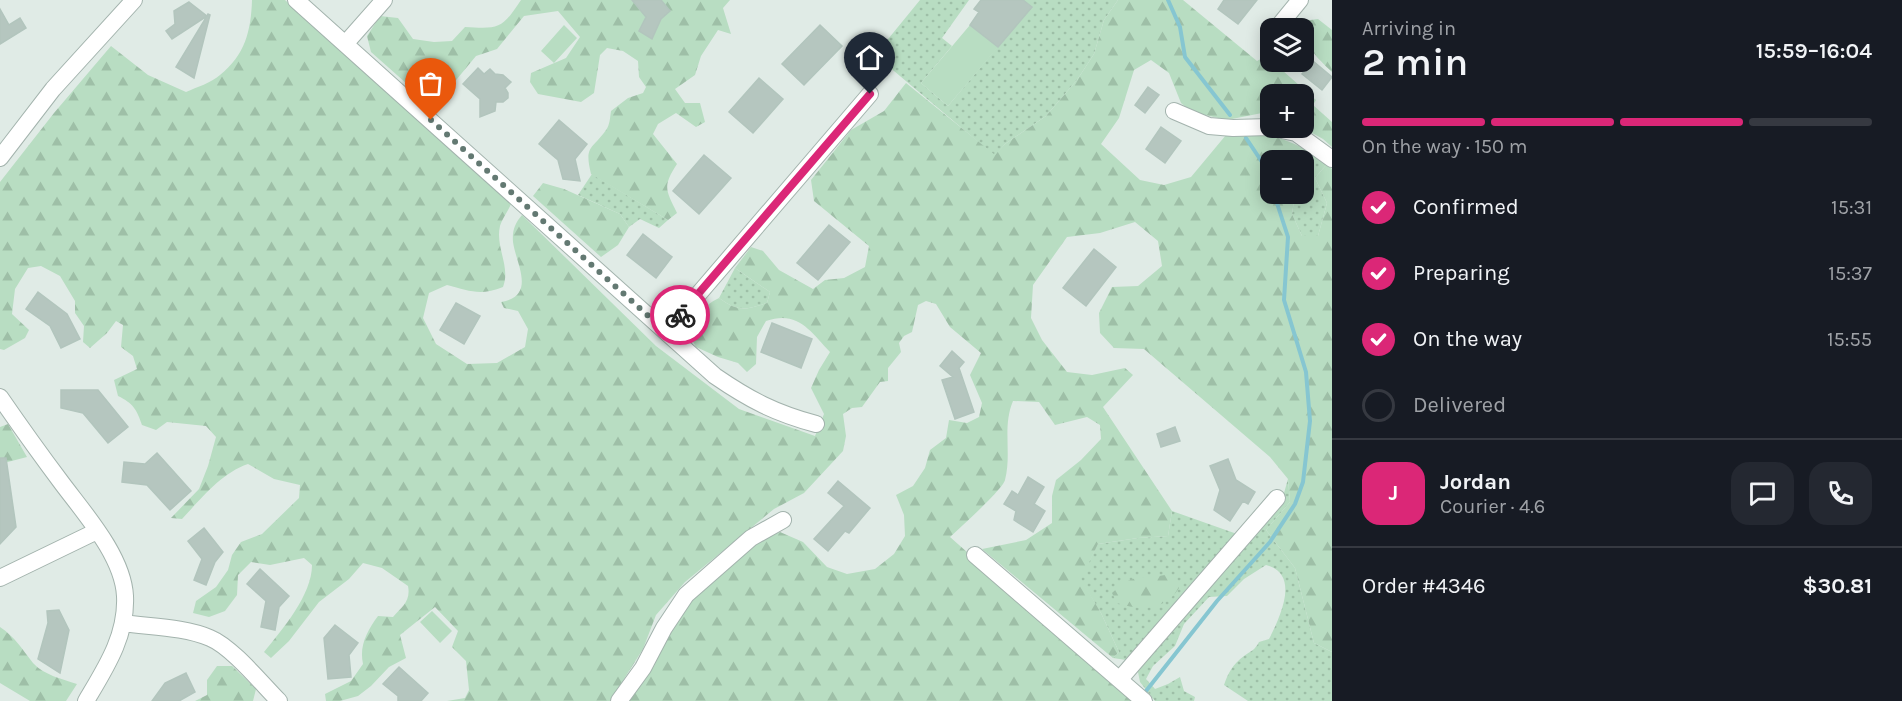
<!DOCTYPE html>
<meta charset="utf-8">
<style>
body{margin:0;font-family:Karla,sans-serif;background:#242831;color:#f1f3f6;height:100vh;display:flex;flex-direction:column;font-size:22px;white-space:nowrap}
*{box-sizing:border-box;margin:0}
p{font-size:20px;color:#9ea1a6}
.icon{flex:none;width:33px;height:33px;fill:none;stroke:currentColor;stroke-width:2;stroke-linecap:round;stroke-linejoin:round}
.map{position:relative;flex:1;overflow:hidden}
.side{display:flex;flex-direction:column;background:#171b24;width:570px}
.side>*{flex:none}
.controls{position:absolute;left:1260px;top:18px;display:grid;gap:12px}
.controls a{display:grid;place-items:center;width:54px;height:54px;border-radius:12px;background:#171b24;box-shadow:0 3px 15px #0003;font-size:30px}
.pin{position:absolute;display:grid;place-items:center;width:51px;height:51px;color:#fff;margin:-62px -26px;border-radius:50% 50% 50% 0;rotate:-45deg;box-shadow:0 0 6px #0007}
.pin .icon{rotate:45deg}
.courier{position:absolute;display:grid;place-items:center;width:60px;height:60px;margin:-30px;border:4px solid #db2777;border-radius:50%;background:#fff;color:#222;box-shadow:0 2px 8px #0007}
.overview em{font-style:normal;font-weight:600}
.overview div{display:flex;flex-direction:column-reverse}
.overview{display:flex;align-items:center;justify-content:space-between;height:102px;padding:0 30px}
h1{font-size:39px;font-weight:600;line-height:45px}
.bar{display:grid;grid-template-columns:repeat(4,1fr);gap:9px 6px;align-content:center;height:72px;padding:0 30px}
.bar i{height:8px;border-radius:4px;background:#363941}
.bar .active{background:#db2777}
.bar p{grid-column:span 4}
.line{display:flex;align-items:center;gap:15px;padding:0 30px;border-top:2px solid #363941}
.line div{flex:1}
.round{display:grid;place-items:center;flex:none;width:63px;height:63px;border-radius:18px;background:#242831}
ol{padding:0 30px;list-style:none}
li{display:flex;align-items:center;gap:18px;height:66px}
li p{margin-inline-start:auto}
li .icon{padding:6px;border-radius:50%;background:#db2777;color:#fff;stroke-width:4}
li:last-child{color:#9ea1a6}
li i{width:33px;height:33px;border:3px solid #363941;border-radius:50%}
main{display:flex;flex:1;min-height:0}
.map>svg:first-child{display:block}
</style>
<main>
<div class="map">
<svg width="1332" height="701" viewBox="0 0 1332 701">
<defs>
<pattern id="green-dots" width="8" height="8" patternUnits="userSpaceOnUse" patternTransform="scale(1.5)"><rect width="8" height="8" fill="#b8ddc2"/><path d="M2 2h.1M6 6h.1" fill="none" stroke="#9ebfa7" stroke-width="1.8" stroke-linecap="round"/></pattern>
<pattern id="forest-firs" width="22" height="20" patternUnits="userSpaceOnUse" patternTransform="scale(1.5)"><rect width="22" height="20" fill="#b8ddc2"/><path d="M5 1l3.5 6h-7zM16 11l3.5 6h-7z" fill="#9ebfa7"/></pattern>
</defs>
<rect width="100%" height="100%" fill="#e0ebe6"/>
<path fill="url(#green-dots)" d="M920,0H969L942,38L952,46L921,83L948,106L1031,7L1023,0H1118L1104,20L1094,54L1077,80L1046,116L1005,144L995,156L875,55Z
M1310,152L1327,164L1315,178L1327,203L1318,236H1302L1292,214L1295,194H1304V168Z
M592,174L668,220L659,228L640,219L629,227L620,214L578,195Z
M735,268L770,292L767,303C745,310 738,312 719,298Z
M1288,479L1290,502L1266,530L1295,568L1314,643L1332,652V701H1248L1224,685C1228,673 1233,664 1244,656C1251,651 1255,650 1259,642L1269,639C1280,617 1301,574 1266,565L1244,579L1227,596L1209,597L1184,624L1175,646L1153,666L1146,679L1155,689L1168,684L1180,677L1184,691L1195,697L1194,701H1155L1140,682L1137,667L1282,500Z
M1172,511L1237,534L1126,660L1113,658L1119,652L1101,613L1080,579L1098,544L1138,538L1168,536Z"/>
<path fill="url(#forest-firs)" d="M252,0H285L511,204C508,211 502,219 500,226C495,247 511,267 503,287C481,296 469,291 447,285L429,293L423,318L436,344L467,364L497,363L525,347L528,329L518,311L504,308L501,302C537,296 516,264 513,242C512,231 515,223 522,215L656,346L739,409L815,436L824,414L811,388L819,370L830,352C810,331 798,310 766,321L757,337L756,364L747,372L738,363L718,357L696,347L689,334C694,316 703,306 719,298C738,312 745,310 767,303L770,292L735,268L751,247L763,251L779,270L813,289L825,280L844,278L865,267L869,246L814,201L811,180L851,130L884,111L906,83L995,155L1005,144L1046,116L1077,80L1094,54L1104,20L1118,0H1183L1257,61L1266,56L1316,100L1313,105L1332,122V147L1323,139L1303,128L1304,94H1270V115L1262,113L1227,120L1192,112L1181,103L1169,73L1151,60L1134,70L1119,118L1101,144L1140,180L1164,185L1191,177L1226,135C1265,133 1275,133 1310,152L1304,168V160H1270V194H1295L1292,214L1302,236H1318L1327,203L1315,178L1327,164L1332,169V652L1314,643L1295,568L1266,530L1290,502L1288,479L1270,457L1144,349L1114,348L1100,333L1099,313L1112,287L1138,286L1162,266L1158,241L1135,222L1100,233L1067,237L1033,285L1031,318L1042,340L1067,372L1092,375L1125,368L1133,375L1103,407L1172,511L1168,536L1138,538L1098,544L1081,579L1101,613L1119,652L1113,658L982,549L1026,540L1052,523V496L1056,480L1081,460L1101,439L1100,425L1087,417L1055,425L1039,402L1013,401C1002,427 1012,453 1005,480C1003,489 960,528 950,537L1135,701H629L654,666L670,630L690,600L756,542L780,532L803,542L827,567L847,574L875,569L894,554L905,536L904,515L896,495L913,486L925,468L930,450L946,438L949,420L967,423L979,417L982,403L970,375L981,353L950,327L936,304L926,301L918,305L912,332L904,336L899,343L901,352L888,368V381L880,382L862,407L852,408L843,414L846,436L843,451L804,493L774,509L685,582L656,615L643,649L610,701H447L465,698L469,690L466,661L452,647L458,631L435,607L400,635L406,658L389,667L371,686L358,696L340,701H326L325,694L351,681L363,664C359,646 367,631 378,616L393,617C402,607 411,601 408,586L382,568L363,563L349,579L319,602L289,641L271,658L264,652C282,630 312,595 312,565L304,558L270,565L251,562L238,575L237,595L225,611L209,617L193,613L196,601L216,587L228,570L232,555L241,542L262,534L299,498L300,485L274,479L248,464C221,473 201,499 182,519L171,518L199,489L208,466L216,437L206,426L167,422L156,430L142,425C137,410 133,403 118,396L114,380L137,369L133,356L121,347L123,325L116,321L107,333L90,348L83,342L84,326L75,313V301L60,276L41,266L28,268L15,289L12,314L29,330L25,338L4,350L0,349V182L54,113L111,46L148,75L186,92C197,87 211,83 220,75C245,55 251,31 252,0Z
M521,0H730L723,8L731,34L718,30L701,56L695,75L675,89L685,103H700L705,122L696,127L676,113L658,124L653,134L677,164C662,187 666,190 677,213L668,220L591,174C584,145 592,150 606,130C610,125 610,117 611,111L628,98L643,93L646,87L639,77L638,61L623,51L607,48L600,55L594,93L581,102L538,94L530,82L531,73L566,58L580,37L558,11L524,16L497,49L476,56L452,85L443,101L433,107L371,52L367,36L380,16L398,18L413,39L434,42L452,41L465,27C499,29 502,29 521,0Z
M1318,19L1332,30V72C1316,57 1301,42 1303,21Z
M543,183L564,189L620,214L629,227L618,245L601,257L533,196Z
M8,424L27,457L0,464V427Z
M1165,575L1176,580L1179,588C1165,611 1140,611 1117,603L1112,593C1134,572 1139,580 1165,575Z
M0,627C15,637 22,649 33,663C44,675 62,679 77,684L66,701H30L0,683Z
M217,666H232L256,689L253,701H195L207,695V680Z"/>
<path fill="#b8ddc2" d="M564,25L577,38L554,63L541,51Z
M970,25L998,47L948,106L921,83Z
M432,611L452,631L440,643L420,622Z"/>
<g fill="none" stroke-linecap="round" stroke-linejoin="round">
<path stroke="#86c6d1" stroke-width="4" d="M1168,0L1180,27L1185,57L1230,115
M1246,138L1266,168L1270,182
M1146,691L1217,601L1270,542L1295,504L1303,482L1310,421L1306,372L1284,300L1288,237L1274,194"/>
</g>
<path fill="#b5c6bf" stroke="#b2c5bd" stroke-width="1.5" d="M632,0H661L670,11L661,19L652,39L639,31L646,17Z
M981,0H1023L1032,7L998,47L970,25L979,12L974,9Z
M1224,0H1257L1238,24L1218,9Z
M189,2L207,16L208,14L210,15L194,78L176,67L207,16L172,39L166,31L175,24L174,11Z
M0,9L9,25L20,18L26,28L0,44Z
M820,25L842,46L804,85L782,64Z
M1313,61L1332,77L1322,90L1302,74Z
M478,68L484,74L490,69L495,74L503,75L511,82L505,88L508,93V98L503,102H496L495,111L480,117V99L463,84Z
M759,78L783,99L753,133L729,112Z
M1148,87L1159,95L1145,113L1135,105Z
M559,120L587,144L575,159L580,181L563,179L558,160L539,144Z
M1161,127L1181,141L1165,163L1146,149Z
M704,155L731,178L699,214L673,191Z
M829,225L850,242L818,280L797,263Z
M643,234L672,257L656,278L627,255Z
M1094,249L1116,267L1086,306L1063,288Z
M38,292L67,314L80,339L61,348L50,326L26,309Z
M456,303L480,316L464,344L440,330Z
M772,323L812,339L801,368L761,352Z
M952,351L964,362L959,368L974,412L955,419L942,380L953,377L940,366Z
M61,390H98L128,427L108,443L83,413L61,408Z
M1175,427L1180,441L1161,447L1157,434Z
M157,453L191,491L170,510L147,485L122,482L124,462L145,464Z
M0,458H6L16,527L0,544Z
M1228,459L1236,480L1255,492L1248,504L1243,501L1230,521L1214,510L1220,490L1210,466Z
M1028,477L1044,487L1034,504L1045,511L1033,532L1014,520L1016,511L1004,504L1012,491L1018,495Z
M838,481L870,508L849,533L845,531L828,551L814,539L844,506L828,493Z
M204,528L223,552L215,562L206,585L194,580L202,559L188,541Z
M260,569L289,596L279,607L275,630L261,627L266,601L247,584Z
M59,610L69,630L60,673L38,659L48,623L47,611Z
M335,625L358,643L349,655L351,677L328,679L324,638Z
M399,667L428,693L421,701H398V696L383,684Z
M186,673L195,692L179,701H152L165,683Z"/>
<g fill="none" stroke-linecap="round" stroke-linejoin="round">
<g stroke="#a3b3ad" stroke-width="18">
<path id="street" d="M296,0L715,376C750,400 775,413 816,424
M1277,28L1300,0
M346,43L384,0
M1174,111L1209,126L1233,128L1270,127
M1272,128L1296,133L1332,159
M0,158L53,89L134,0
M666,332L870,94
M0,397C20,426 40,454 61,482C84,513 123,556 125,596C127,636 105,669 86,701
M975,555L1144,701
M0,578L97,531
M123,623C151,627 184,627 210,638C232,647 262,684 279,701
M1120,679L1277,498
M619,701L643,668L664,628L686,595L751,538L783,520"/>
</g>
<use href="#street" stroke="#fff" stroke-width="16"/>
</g>
<g fill="none" stroke-linecap="round" stroke-linejoin="round">
<path stroke="#637972" stroke-width="6" stroke-dasharray="0 10.8" d="M431,120L666,332L680,315"/>
<path stroke="#db2777" stroke-width="8" d="M680,315L870,94"/>
</g>
</svg>
<div class="controls">
<a><svg class="icon" aria-label="layers" viewBox="0 0 24 24"><path d="M12 4l9 5-9 5-9-5zM3 14l9 5 9-5"/></svg></a>
<a>+</a>
<a>−</a>
</div>
<div class="pin" style="left:431px;top:120px;background:#ea580c"><svg class="icon" aria-label="bag" viewBox="0 0 24 24"><path d="M5 8h14l-1 12H6zM9 8a3 3 0 0 1 6 0"/></svg></div>
<div class="pin" style="left:870px;top:94px;background:#1f2937"><svg class="icon" aria-label="home" viewBox="0 0 24 24"><path d="M3 11l9-7 9 7M6 9v11h12V9"/></svg></div>
<div class="courier" style="left:680px;top:315px"><svg class="icon" aria-label="bike" viewBox="0 0 24 24"><circle cx="6" cy="16" r="4"/><circle cx="18" cy="16" r="4"/><path d="M6 16l4-8h5l3 8M10 8l3 8H6M13 5h3"/></svg></div>
</div>
<section class="side">
<div class="overview"><div><h1>2 min</h1><p>Arriving in</p></div><em>15:59–16:04</em></div>
<div class="bar"><i class="active"></i><i class="active"></i><i class="active"></i><i></i><p>On the way · 150 m</p></div>
<ol>
<li><svg class="icon" aria-label="check" viewBox="0 0 24 24"><path d="M5 12l5 5 9-10"/></svg>Confirmed<p>15:31</p></li>
<li><svg class="icon" aria-label="check" viewBox="0 0 24 24"><path d="M5 12l5 5 9-10"/></svg>Preparing<p>15:37</p></li>
<li><svg class="icon" aria-label="check" viewBox="0 0 24 24"><path d="M5 12l5 5 9-10"/></svg>On the way<p>15:55</p></li>
<li><i></i>Delivered</li>
</ol>
<div class="line" style="height:108px"><b class="round" style="background:#db2777;color:#fff">J</b><div><b>Jordan</b><p>Courier · 4.6</p></div><a class="round"><svg class="icon" aria-label="chat" viewBox="0 0 24 24"><path d="M4 5h16v11H9l-5 4z"/></svg></a><a class="round"><svg class="icon" aria-label="phone" viewBox="0 0 24 24"><path d="M5 4h4l2 5-3 2q2 4 5 5l2-3 5 2v4C11 20 4 13 5 4z"/></svg></a></div>
<div class="line" style="height:78px"><div>Order #4346</div><b>$30.81</b></div>
</section>
</main>
